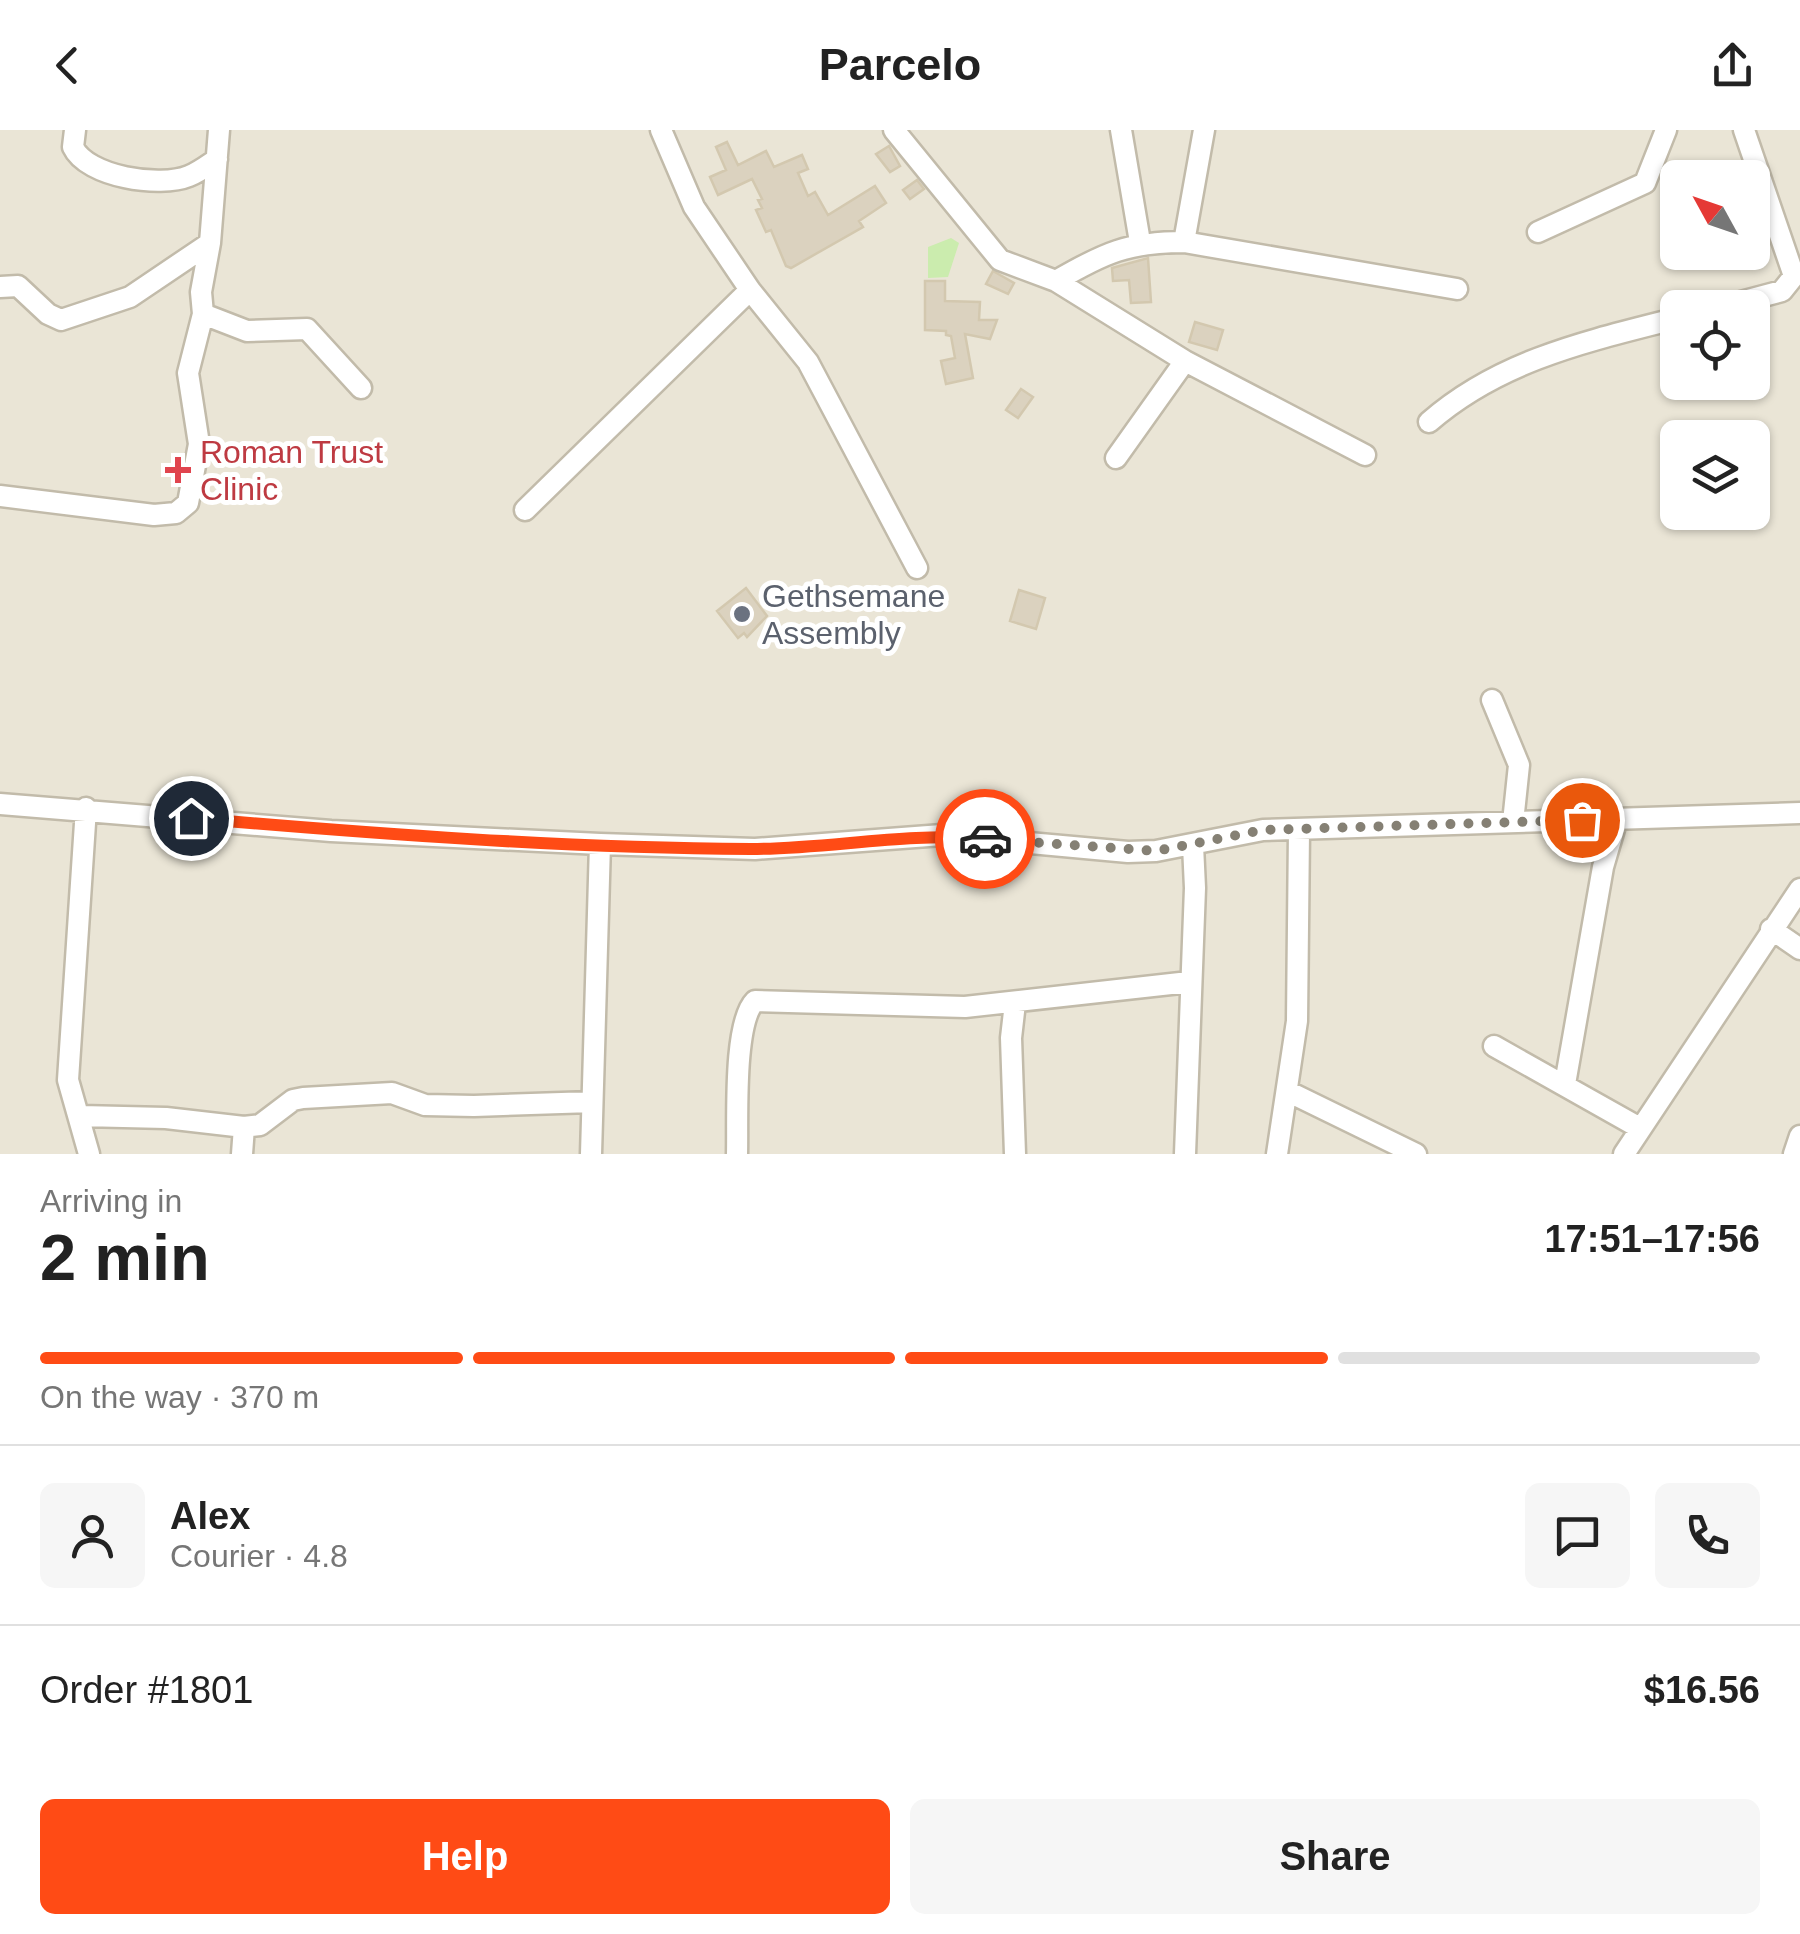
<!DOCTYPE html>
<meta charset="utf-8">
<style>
body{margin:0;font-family:Helvetica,sans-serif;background:#f6f6f6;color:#222;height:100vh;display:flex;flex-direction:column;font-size:38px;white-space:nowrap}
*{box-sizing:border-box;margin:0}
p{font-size:32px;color:#767676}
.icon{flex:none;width:55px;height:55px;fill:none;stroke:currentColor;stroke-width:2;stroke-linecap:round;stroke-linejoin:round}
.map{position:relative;height:1024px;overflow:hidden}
.panel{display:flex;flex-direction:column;background:#fff;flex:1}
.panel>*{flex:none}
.needle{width:65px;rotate:310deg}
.controls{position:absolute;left:1660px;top:30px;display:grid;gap:20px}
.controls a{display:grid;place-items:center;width:110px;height:110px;border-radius:15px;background:#fff;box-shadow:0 2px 8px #0004;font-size:50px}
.pin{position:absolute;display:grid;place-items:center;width:85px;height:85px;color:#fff;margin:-42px;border:5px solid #fff;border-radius:50%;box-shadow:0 2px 10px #0007}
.courier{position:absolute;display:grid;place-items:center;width:100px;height:100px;margin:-50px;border:8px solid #ff4b15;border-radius:50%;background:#fff;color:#222;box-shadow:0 2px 12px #0007}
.headline em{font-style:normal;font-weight:700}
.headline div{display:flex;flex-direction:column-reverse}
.headline{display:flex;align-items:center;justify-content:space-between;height:170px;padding:0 40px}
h1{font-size:65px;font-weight:700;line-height:75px}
.bar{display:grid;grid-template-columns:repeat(4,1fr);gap:15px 10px;align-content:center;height:120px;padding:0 40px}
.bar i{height:12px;border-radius:8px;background:#e0e0e0}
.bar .current{background:#ff4b15}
.bar p{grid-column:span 4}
.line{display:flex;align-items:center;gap:25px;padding:0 40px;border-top:2px solid #e0e0e0}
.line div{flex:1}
.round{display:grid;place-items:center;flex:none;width:105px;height:105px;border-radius:15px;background:#f6f6f6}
.primary-button{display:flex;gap:20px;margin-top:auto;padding:20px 40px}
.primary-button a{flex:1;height:115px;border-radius:15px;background:#ff4b15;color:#fff;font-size:40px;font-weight:700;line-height:115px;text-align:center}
.primary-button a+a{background:#f6f6f6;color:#222}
header{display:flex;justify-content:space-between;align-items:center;height:130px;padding:0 40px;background:#fff;font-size:45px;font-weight:700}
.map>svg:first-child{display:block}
</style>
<header><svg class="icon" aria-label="back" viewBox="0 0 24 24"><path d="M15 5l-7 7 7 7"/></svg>Parcelo<svg class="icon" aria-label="share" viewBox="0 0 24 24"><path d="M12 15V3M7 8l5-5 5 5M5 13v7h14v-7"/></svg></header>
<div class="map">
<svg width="1800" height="1024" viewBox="0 0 1800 1024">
<rect width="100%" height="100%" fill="#f5f2e8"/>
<path fill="#eae5d6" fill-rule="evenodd" d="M0,0H1800V1024H0ZM1678,48H1752V122H1678ZM1678,178H1752V252H1678ZM1678,308H1752V382H1678Z"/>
<path fill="#cbecae" d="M951,108L959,113L948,147L928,148V117Z"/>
<path fill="#dbd2bf" stroke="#d3c8af" stroke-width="2.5" d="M727,12L738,35L766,21L774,37L802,25L808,39L798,43L808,66L815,62L828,85L875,56L886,73L859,91L863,97L791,138L786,136L771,100L766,102L756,80L762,78L758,70L762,69L752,49L718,65L710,47L726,40L716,17Z
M889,16L900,36L890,42L876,24Z
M917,50L924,59L910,69L903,60Z
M1148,128L1151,172L1131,173L1129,150L1113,151L1112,138Z
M993,141L1014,153L1008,164L986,154Z
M925,151H945V171L980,172L979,190H997L990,209L965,204L973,248L946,254L941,231L955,228L951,206L946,205V201L925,200Z
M1195,192L1223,200L1217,220L1189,212Z
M1021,259L1033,267L1018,288L1006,280Z
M746,458L767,486L747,507L744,503L738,508L717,481Z
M1019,460L1045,468L1036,499L1010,491Z"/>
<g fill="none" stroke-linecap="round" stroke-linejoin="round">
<g stroke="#c2bbaa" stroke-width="25">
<path id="minor" d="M75,0L73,17C87,47 160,58 189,46C199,42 208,35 217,29
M661,0L694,77L750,160L808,232L917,438
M894,0L1000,130L1056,151L1185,231L1365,325
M1121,0L1140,112
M1538,102L1645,53L1666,0
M1184,112L1204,0
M1056,151C1104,123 1128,112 1184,112L1457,159
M0,157L18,156L48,184L61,190L130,167L210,113
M1718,178L1782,161L1794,146L1744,0
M203,184L247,201L307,199L361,258
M1429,292C1500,230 1588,211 1678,188
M1116,328L1185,231
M0,366L154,385L176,383L188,373L199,314L188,243L203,184L201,162L210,113L219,0
M525,380L750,160
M1492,570L1519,635L1513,692
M0,674L331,701L600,714L755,719L942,705L1128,722L1156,721L1263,700L1800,683
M86,678L68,950L89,1024
M1771,799L1800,819
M1015,873L1011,908L1015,1024
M1494,916L1638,997
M1565,954L1603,737L1617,689
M1289,962L1416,1024
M81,986L166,988L244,997L260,995L293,970L303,968L392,963L425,975L474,976L592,972
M242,1024L244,997
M591,1024L600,714
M737,1024C738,991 733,893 755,871L965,877L1189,852
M1185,1024L1195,758L1193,715
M1277,1024L1297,891L1299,701
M1624,1024L1800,759
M1794,1024L1800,1006"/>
</g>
<use href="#minor" stroke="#fff" stroke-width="20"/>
</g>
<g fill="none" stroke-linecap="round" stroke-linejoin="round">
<path stroke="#858074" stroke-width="10" stroke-dasharray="0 18" d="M985,709L1156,721L1263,700L1582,690"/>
<path stroke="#ff4b15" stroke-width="12" d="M191,688C377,704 564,718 751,719C829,719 906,702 985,709"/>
</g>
<path fill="#e0444e" stroke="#fff" stroke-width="4" d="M173 325h10v10h10v10h-10v10h-10v-10h-10v-10h10z"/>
<circle fill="#6b7280" stroke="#fff" stroke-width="4" cx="742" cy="484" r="10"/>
<g text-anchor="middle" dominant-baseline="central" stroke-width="10" stroke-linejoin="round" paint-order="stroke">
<g font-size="32" fill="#be3a42" stroke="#fff" text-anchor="start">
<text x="200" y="322">Roman Trust<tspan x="200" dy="37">Clinic</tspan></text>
</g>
<g font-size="32" fill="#5b616d" stroke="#fff" text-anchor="start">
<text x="762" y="466">Gethsemane<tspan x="762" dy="37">Assembly</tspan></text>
</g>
</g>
</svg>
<div class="controls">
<a><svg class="needle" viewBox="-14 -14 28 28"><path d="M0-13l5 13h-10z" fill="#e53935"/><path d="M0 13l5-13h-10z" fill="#767676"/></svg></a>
<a><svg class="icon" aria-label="locate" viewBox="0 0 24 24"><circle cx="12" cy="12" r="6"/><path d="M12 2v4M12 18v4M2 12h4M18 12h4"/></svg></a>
<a><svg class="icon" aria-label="layers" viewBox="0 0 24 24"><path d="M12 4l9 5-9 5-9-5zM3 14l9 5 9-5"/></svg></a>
</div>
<div class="pin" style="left:1582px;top:690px;background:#ea580c"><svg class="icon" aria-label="bag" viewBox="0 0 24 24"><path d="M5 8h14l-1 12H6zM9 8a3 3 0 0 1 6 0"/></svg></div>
<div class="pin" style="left:191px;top:688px;background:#1f2937"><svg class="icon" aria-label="home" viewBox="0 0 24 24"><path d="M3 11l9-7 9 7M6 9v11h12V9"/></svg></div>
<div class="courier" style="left:985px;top:709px"><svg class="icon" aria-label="car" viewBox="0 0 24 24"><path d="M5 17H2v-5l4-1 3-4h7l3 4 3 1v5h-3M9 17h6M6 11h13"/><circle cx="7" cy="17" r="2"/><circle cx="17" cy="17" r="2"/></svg></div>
</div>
<section class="panel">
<div class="headline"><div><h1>2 min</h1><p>Arriving in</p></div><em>17:51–17:56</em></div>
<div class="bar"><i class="current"></i><i class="current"></i><i class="current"></i><i></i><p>On the way · 370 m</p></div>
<div class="line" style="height:180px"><a class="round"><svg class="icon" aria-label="person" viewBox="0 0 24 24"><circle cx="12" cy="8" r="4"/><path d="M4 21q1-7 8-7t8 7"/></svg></a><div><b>Alex</b><p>Courier · 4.8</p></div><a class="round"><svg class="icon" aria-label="chat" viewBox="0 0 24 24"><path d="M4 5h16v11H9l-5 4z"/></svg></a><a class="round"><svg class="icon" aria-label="phone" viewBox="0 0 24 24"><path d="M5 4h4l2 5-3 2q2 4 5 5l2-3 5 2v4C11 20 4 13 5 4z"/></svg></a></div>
<div class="line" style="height:130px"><div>Order #1801</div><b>$16.56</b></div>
<div class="primary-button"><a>Help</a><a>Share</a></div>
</section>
